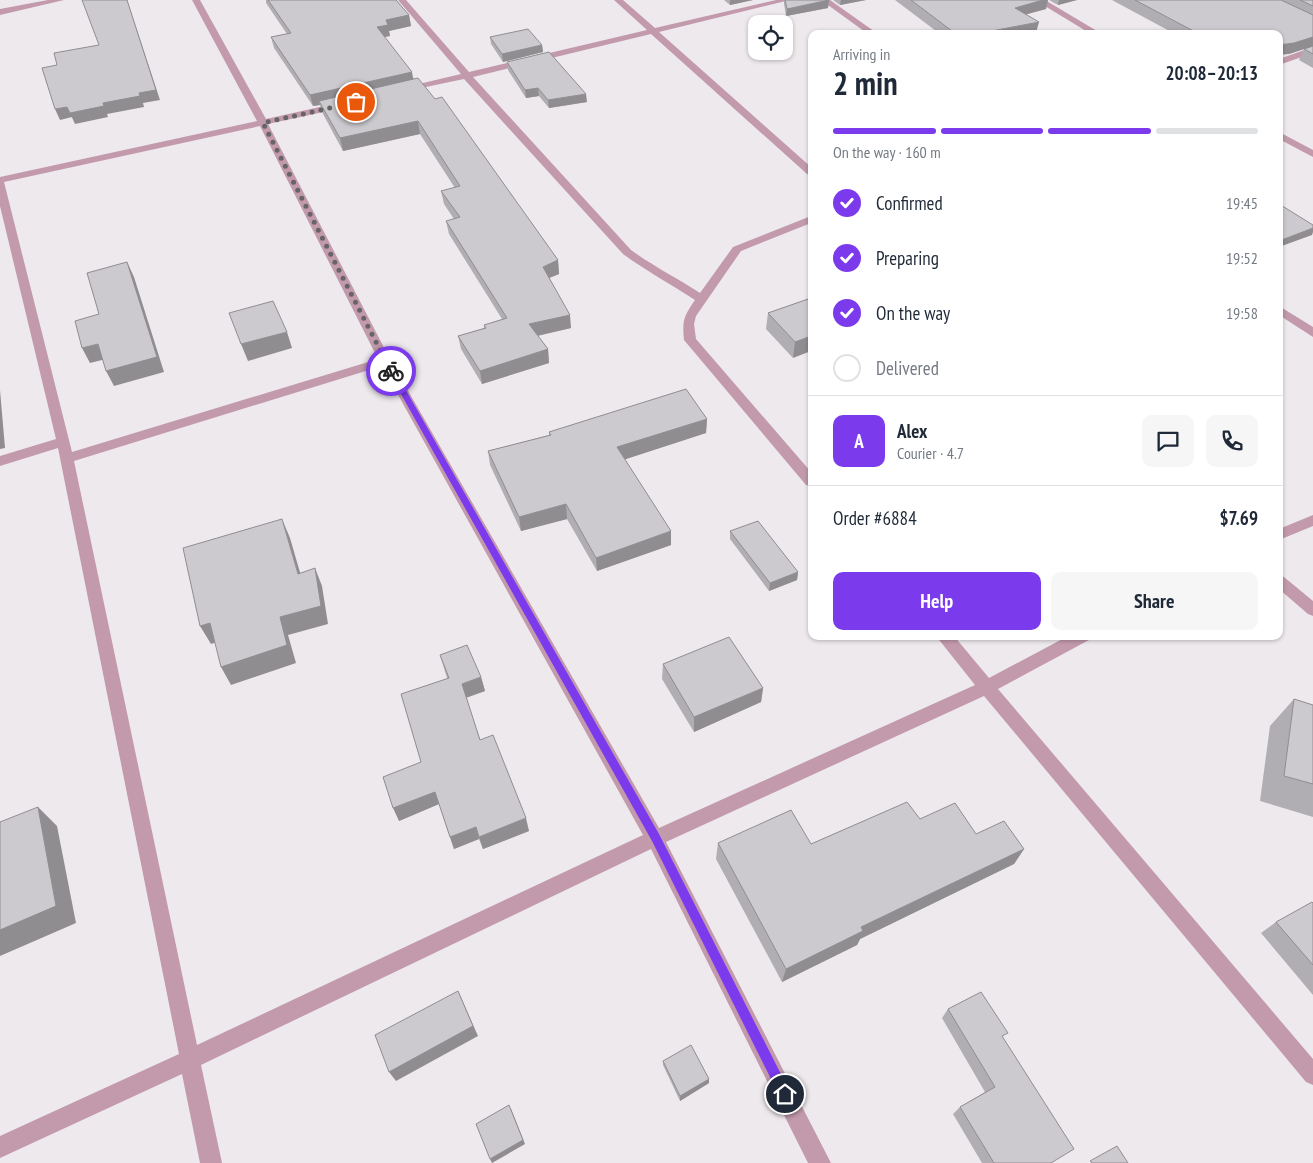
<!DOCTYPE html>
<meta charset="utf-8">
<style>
body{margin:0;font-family:"PT Sans Narrow",sans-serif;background:#f6f6f7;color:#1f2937;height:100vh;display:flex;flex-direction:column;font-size:19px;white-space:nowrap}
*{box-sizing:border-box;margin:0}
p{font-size:16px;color:#747a83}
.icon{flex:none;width:28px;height:28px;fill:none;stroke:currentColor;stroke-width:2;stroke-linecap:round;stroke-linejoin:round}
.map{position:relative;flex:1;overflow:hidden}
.panel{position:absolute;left:808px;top:30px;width:475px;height:610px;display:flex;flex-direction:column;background:#fff;border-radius:10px;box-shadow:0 1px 4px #0004}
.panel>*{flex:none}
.tools{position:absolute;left:748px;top:15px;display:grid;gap:10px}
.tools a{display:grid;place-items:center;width:45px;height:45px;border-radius:10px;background:#fff;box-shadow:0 1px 4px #0004;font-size:25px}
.pin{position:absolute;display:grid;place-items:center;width:42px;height:42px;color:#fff;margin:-21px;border:2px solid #fff;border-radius:50%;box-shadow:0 1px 5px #0007}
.courier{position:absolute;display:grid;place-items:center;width:50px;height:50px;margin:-25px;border:4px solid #7c3aed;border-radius:50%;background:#fff;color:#222;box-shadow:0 1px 6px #0007}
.summary em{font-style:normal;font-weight:800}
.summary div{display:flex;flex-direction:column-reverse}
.summary{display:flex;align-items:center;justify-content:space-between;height:85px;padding:0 25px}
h1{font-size:32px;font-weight:800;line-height:38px}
.bar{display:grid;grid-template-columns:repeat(4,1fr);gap:8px 5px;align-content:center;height:60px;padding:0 25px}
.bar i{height:6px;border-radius:4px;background:#e0e1e3}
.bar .on{background:#7c3aed}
.bar p{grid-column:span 4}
.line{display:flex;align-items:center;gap:12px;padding:0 25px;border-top:1px solid #e0e1e3}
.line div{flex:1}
.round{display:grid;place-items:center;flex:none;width:52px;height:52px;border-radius:10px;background:#f6f6f7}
ol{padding:0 25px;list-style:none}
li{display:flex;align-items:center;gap:15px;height:55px}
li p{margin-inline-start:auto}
li .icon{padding:5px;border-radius:50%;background:#7c3aed;color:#fff;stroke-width:4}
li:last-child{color:#747a83}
li i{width:28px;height:28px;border:2px solid #e0e1e3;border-radius:50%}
.action{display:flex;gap:10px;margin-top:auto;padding:10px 25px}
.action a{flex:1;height:58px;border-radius:10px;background:#7c3aed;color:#fff;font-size:20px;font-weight:800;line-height:58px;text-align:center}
.action a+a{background:#f6f6f7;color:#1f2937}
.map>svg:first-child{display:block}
</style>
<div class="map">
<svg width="1313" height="1163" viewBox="0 0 1313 1163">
<rect width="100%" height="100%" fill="#eee9ed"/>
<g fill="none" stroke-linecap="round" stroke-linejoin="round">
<path fill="#c29aac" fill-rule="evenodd" d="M48,0H64L0,15V9Z
M192,0H200L266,119L342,102L347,105L342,108L268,124L391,361L659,828L975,685L936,636H954L989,678L1068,636H1091L1089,640L998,689L1313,1059V1085L1306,1082L984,696L666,842L831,1163H808L651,849L201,1065L222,1163H200L182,1074L0,1158V1136L179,1054L58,448L0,466V456L56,439L0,206V177L257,121ZM260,126L378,359L72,452L4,182ZM382,366L643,835L197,1045L74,461Z
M398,0H406L469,72L647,30L614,0H623L655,28L776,0H790L659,32L811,167V175L807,174L651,34L473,77L631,250C653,266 677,278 700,293L733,247L811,216V223L741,251L696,316L694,324L696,339L811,472V486L806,485L684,340C682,320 684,316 695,300C671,284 646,271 623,254L464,79L402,92V88L461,74Z
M821,0H830L878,34H868Z
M1035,0H1045L1102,34H1091Z
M1313,47V53L1279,65V59Z
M1279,132L1313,150V157L1279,139Z
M1279,306L1313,327V337L1279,315Z
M1313,515V526L1279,540V529Z
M1279,575L1284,577L1313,601V616L1308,614L1279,589Z"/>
</g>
<path fill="#b0aeb2" d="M266,0H396L409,15L411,26L389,31L390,36L384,37L414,79L558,260L559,274L549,278L571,328L538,336L548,349L549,363L482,384L461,349L458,336L484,328V325L502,319L449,234L446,221L454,219L444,204L441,191L455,188L420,134L343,151L323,114L320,105L313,106L274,48L271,37L287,34L266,3Z
M724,0H753L730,5Z
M784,0H829L828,8L786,16L784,4Z
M833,0H866L840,5Z
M895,0H1048L1046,9L1026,14L1036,33L1032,34H940Z
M1049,0H1077L1058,5Z
M1112,0H1313V46L1289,54L1279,34H1175Z
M490,37L542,45L543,52L503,62L491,44Z
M1313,46V68L1299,60L1304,49Z
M507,62L587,102L549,108L539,96L526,98L508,70Z
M811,298L793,358L766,329L768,313Z
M707,419L706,433L625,459L671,545L597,571L567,519L521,531L490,465L488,451L549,435V432Z
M730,531L798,572L797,580L769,591L730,539Z
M440,655L481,677L485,691L466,698L480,740L529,831L483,849L479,839L454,849L439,804L399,821L421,762L447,678Z
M663,664L763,688L761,702L694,732L662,679Z
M1294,699L1313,705V817L1260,801L1270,726Z
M920,819L976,834L1024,849L1014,864L860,939L857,945L782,982L716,859L718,843L811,844Z
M1313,903V995L1261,933L1276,922Z
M948,1009L1003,1038L1052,1163H982L953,1114L960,1107L985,1092L942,1018Z
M663,1061L709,1083L680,1101L663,1065Z"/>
<path fill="#908d91" d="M127,0L160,100L143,103L144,107L107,114L108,117L75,124L70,113L103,103Z
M730,0H753L730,5Z
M829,0L828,8L786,16L787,9Z
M841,0H866L840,5Z
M1043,0H1048L1046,9L1013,18L1015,8Z
M1059,0H1077L1058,5Z
M409,15L411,26L389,31L390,36L379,38L377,27L386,20Z
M1039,22L1036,33L1032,34H976Z
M1313,37V46L1289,54L1279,55V45Z
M542,45L543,52L503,62L502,54Z
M412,72L414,83L319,101L320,105L313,106L310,95Z
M538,88L539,96L526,98L525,90Z
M586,94L587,102L549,108L548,100Z
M67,107L72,117L60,120L55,109Z
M418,121L420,134L343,151L340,138Z
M1313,228V232L1312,235L1279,247V241Z
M558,260L559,274L544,280L543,267Z
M127,262L134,277L164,372L114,386L106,371Z
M570,315L571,328L531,337L529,324Z
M287,332L292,348L248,361L241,344Z
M811,336V351L793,358L795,342Z
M98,344L106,359L90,363L82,348Z
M548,349L549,363L482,384L480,371Z
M0,390L5,448L0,449Z
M707,419L706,433L617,462V447Z
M566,504L567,519L521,531L519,517Z
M282,519L290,538L306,593L298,574Z
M671,531V545L597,571L596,558Z
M315,568L322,586L328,624L288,635L296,663L231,685L221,667L280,617Z
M798,572L797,580L769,591L770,583Z
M210,623L220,641L211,644L200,626Z
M481,677L485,691L465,698L462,684Z
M763,688L761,702L694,732V717Z
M435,792L439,804L399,821L393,808Z
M38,807L57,826L76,923L0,956V930Z
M526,818L529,831L483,849L479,837Z
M476,827L479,839L454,849L450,837Z
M1024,849L1014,864L860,939L857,945L782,982L786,969L861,927Z
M458,991L478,1036L396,1081L389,1072Z
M709,1079V1083L680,1101V1096Z
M511,1109L525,1144L492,1163L490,1159Z"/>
<path fill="#cdcacf" stroke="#908d91" d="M82,0H127L156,90L139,93L140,96L103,103L104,106L70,113L67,107L55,109L42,68L57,65L54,53L99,45Z
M268,0H396L409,15L386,20L388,25L377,27L412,72L310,95L271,37L291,33Z
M785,0H829L787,9Z
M911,0H1043L1015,8L1039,22L976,34H956Z
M1135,0H1281L1313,15V37L1294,43L1279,45V34H1199Z
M1300,0H1313V6Z
M528,29L542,45L502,54L490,37Z
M1313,46V54L1304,49Z
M549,52L586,94L548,100L538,88L525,90L507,62Z
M418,78L435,99L442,97L558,260L543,267L570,315L529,324L548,349L480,371L458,336L486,328L484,325L507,318L446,221L460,217L441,191L460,186L418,121L340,138L319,101Z
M1279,204L1313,225V228L1279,241Z
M127,262L157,357L106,371L98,344L82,348L75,321L99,314L87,273Z
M811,298V336L795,342L768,313Z
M273,301L287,332L241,344L229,313Z
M686,389L707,419L617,447L671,531L596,558L566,504L519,517L488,451L551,435L549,432Z
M282,519L298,574L315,568L321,606L280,617L287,645L221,667L210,623L200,626L183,548Z
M758,521L798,572L770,583L730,531Z
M729,637L763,688L694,717L663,664Z
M467,645L481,677L462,684L480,740L493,735L526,818L479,837L476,827L450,837L435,792L393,808L383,777L421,762L401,694L449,678L440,655Z
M1294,699L1313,705V784L1284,776Z
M907,802L920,819L955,803L976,834L1004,821L1024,849L861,927L863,931L786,969L718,843L791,810L811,844Z
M38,807L56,906L0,930V822Z
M1312,902L1313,903V965L1276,922Z
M458,991L473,1026L389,1072L375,1035Z
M981,992L1008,1033L1002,1036L1074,1149L1051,1163H994L960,1107L995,1087L948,1009Z
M691,1045L709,1079L680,1096L663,1061Z
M509,1105L523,1140L490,1159L476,1124Z
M1117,1146L1128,1163H1092L1090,1161Z"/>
<path fill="#7c3aed" d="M391,369L395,371L659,834L789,1090L791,1094L789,1099L785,1100L781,1099L652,841L388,371Z"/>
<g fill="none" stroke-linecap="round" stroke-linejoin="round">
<path stroke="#676466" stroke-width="5" stroke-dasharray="0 9" d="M356,102L263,123L391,371"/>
</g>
</svg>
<div class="tools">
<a><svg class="icon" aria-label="locate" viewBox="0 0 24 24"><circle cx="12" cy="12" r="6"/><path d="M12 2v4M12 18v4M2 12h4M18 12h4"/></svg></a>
</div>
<div class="pin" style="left:356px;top:102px;background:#ea580c"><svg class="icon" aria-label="bag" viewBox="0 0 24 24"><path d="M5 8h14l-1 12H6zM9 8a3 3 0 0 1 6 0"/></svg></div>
<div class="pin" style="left:785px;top:1094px;background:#1f2937"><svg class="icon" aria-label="home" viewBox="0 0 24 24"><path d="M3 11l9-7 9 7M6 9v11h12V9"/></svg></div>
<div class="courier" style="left:391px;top:371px"><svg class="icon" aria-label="bike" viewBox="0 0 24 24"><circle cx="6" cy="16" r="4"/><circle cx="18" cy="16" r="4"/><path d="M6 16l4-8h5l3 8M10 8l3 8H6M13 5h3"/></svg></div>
<section class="panel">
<div class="summary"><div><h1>2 min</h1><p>Arriving in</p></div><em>20:08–20:13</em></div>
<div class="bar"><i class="on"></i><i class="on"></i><i class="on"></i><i></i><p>On the way · 160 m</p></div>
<ol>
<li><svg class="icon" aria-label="check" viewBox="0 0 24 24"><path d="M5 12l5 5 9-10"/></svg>Confirmed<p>19:45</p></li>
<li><svg class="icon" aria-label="check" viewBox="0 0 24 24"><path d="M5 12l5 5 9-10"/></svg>Preparing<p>19:52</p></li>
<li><svg class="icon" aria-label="check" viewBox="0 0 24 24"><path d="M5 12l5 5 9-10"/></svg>On the way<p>19:58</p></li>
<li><i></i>Delivered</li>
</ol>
<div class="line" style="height:90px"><b class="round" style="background:#7c3aed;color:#fff">A</b><div><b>Alex</b><p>Courier · 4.7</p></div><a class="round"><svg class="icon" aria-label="chat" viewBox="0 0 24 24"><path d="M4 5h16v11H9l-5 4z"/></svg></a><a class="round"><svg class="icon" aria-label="phone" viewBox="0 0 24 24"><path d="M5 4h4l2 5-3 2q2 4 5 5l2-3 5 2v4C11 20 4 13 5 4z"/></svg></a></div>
<div class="line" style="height:65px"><div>Order #6884</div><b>$7.69</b></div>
<div class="action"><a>Help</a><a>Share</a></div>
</section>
</div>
